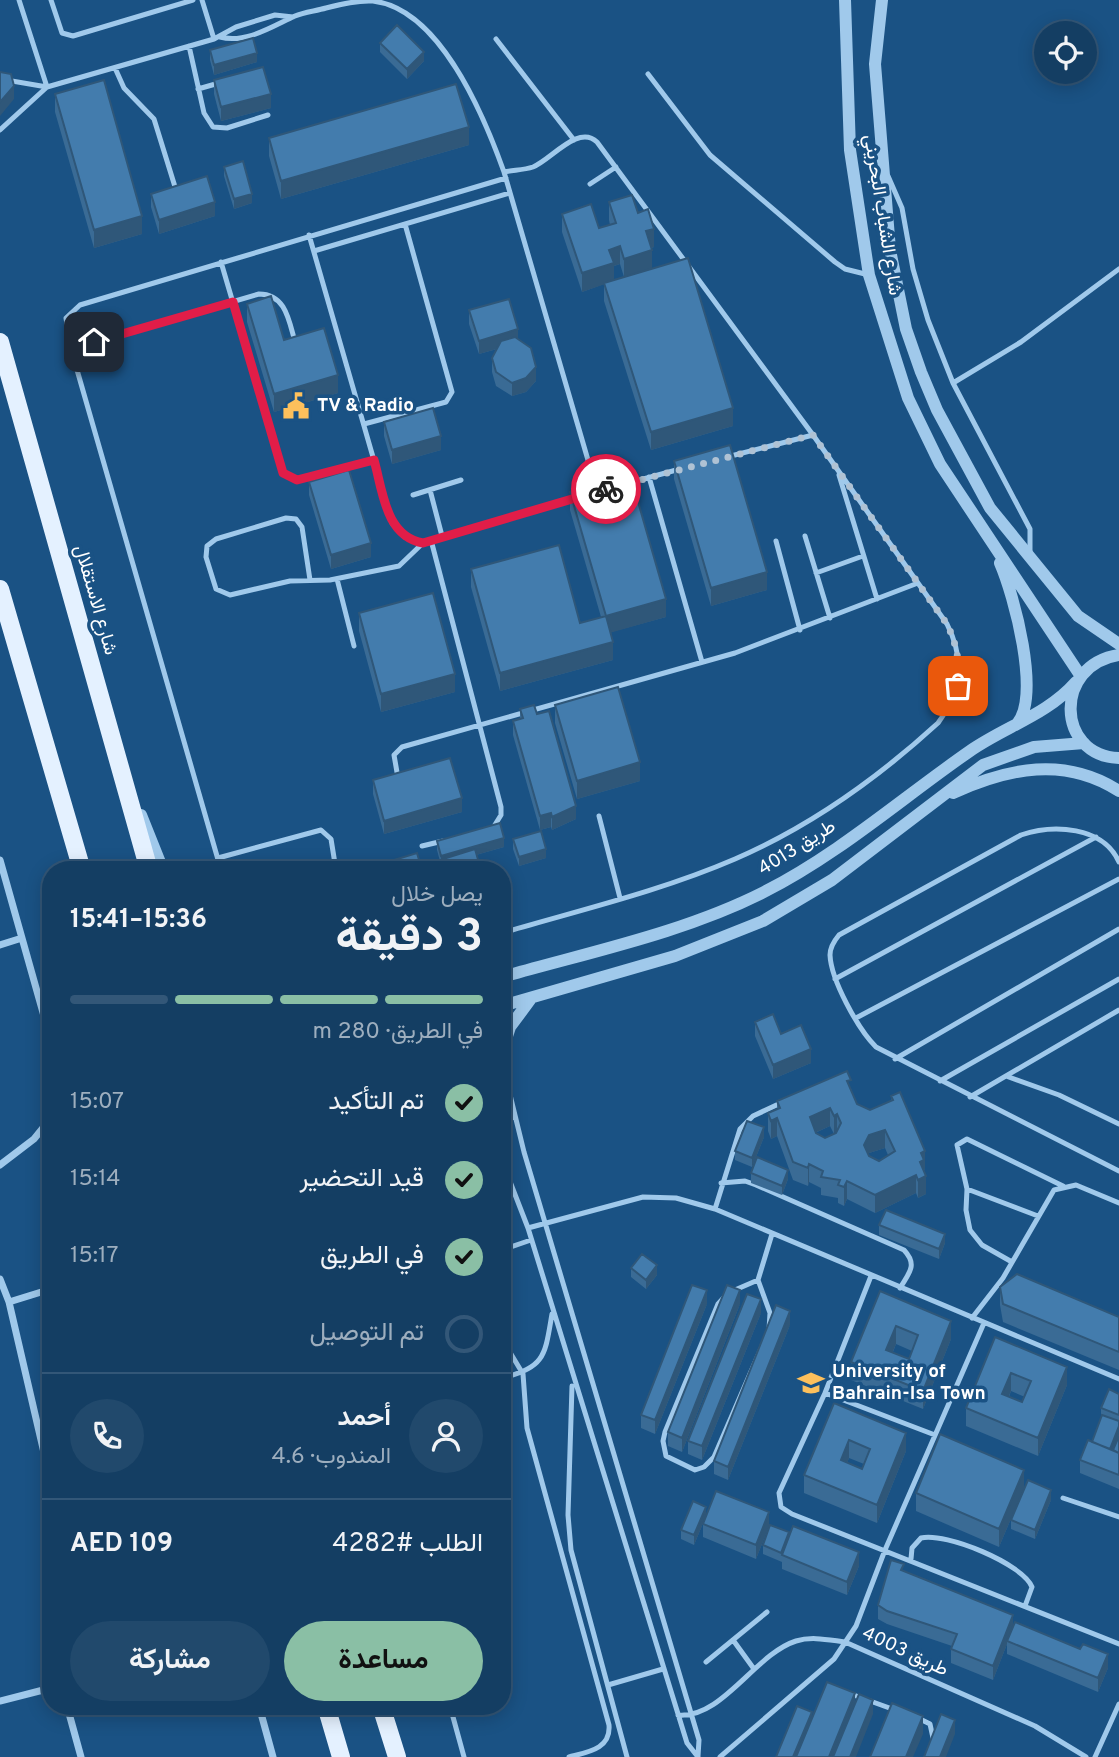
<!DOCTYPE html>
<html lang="ar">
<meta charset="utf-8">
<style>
body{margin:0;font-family:Overpass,Vazirmatn,sans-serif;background:#21496c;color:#f1f3f6;direction:rtl;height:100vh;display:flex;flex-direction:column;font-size:26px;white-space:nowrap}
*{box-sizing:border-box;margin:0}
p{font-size:23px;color:#9daebe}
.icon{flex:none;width:38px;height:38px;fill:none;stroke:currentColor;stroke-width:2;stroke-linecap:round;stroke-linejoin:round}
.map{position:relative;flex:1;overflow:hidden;direction:ltr}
.drawer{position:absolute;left:42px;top:861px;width:469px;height:854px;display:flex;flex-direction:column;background:#143e63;border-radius:28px;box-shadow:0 4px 18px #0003,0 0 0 2px #335778;direction:rtl}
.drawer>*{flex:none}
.buttons{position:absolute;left:1034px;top:21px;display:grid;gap:14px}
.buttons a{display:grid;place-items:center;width:63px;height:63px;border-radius:50%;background:#143e63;box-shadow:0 4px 18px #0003,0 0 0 2px #335778;font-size:35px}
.pin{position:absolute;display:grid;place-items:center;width:60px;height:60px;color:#fff;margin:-30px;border-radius:14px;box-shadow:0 4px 10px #0006}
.courier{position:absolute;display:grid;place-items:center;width:70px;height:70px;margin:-35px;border:5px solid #e11d48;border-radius:50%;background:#fff;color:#222;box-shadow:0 2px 9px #0007}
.head em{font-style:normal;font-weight:700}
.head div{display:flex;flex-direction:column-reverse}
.head{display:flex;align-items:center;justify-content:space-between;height:119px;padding:0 28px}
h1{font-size:46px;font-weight:700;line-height:52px}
.bar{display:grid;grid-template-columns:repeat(4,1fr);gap:10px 7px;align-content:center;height:84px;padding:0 28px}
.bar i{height:9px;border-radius:5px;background:#335778}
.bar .on{background:#8abfa5}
.bar p{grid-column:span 4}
.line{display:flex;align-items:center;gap:18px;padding:0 28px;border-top:2px solid #335778}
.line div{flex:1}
.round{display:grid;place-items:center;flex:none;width:74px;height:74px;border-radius:37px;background:#21496c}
ol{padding:0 28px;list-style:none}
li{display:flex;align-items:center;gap:21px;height:77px}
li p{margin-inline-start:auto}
li .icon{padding:7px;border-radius:50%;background:#8abfa5;color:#111;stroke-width:4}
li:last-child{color:#9daebe}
li i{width:38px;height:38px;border:4px solid #335778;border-radius:50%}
.cta{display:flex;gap:14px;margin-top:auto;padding:14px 28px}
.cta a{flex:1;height:80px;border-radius:42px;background:#8abfa5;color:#111;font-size:28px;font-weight:700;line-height:80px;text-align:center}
.cta a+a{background:#21496c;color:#f1f3f6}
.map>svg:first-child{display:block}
</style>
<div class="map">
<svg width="1119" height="1757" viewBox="0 0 1119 1757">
<rect width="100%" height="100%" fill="#1a5284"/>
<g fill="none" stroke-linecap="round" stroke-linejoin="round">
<path stroke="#a0c9eb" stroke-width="5" d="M19,0L47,87
M51,0L62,33L73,36L193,0
M202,0L214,39
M220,37C246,44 273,26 295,16C304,12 316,11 326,8C341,4 357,0 373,1C440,9 484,116 504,172L597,491
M496,39L574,140
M189,46L204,113L213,127L227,128L268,115
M115,68L124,88L154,119L176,190
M648,74L710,155L835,262L845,269L869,275
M0,79L47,87L214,39L236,27L275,15L293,17
M198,89L219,83
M0,130L47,87
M888,176L902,208L913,269L928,320L953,383L1030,529V556
M590,184L616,167
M309,235L392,523L405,537L423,543
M314,251L510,193
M221,262L283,473L297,480L374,459
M71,349L259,294C286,294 289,321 295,342
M953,383L1021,342L1119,269
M364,424L446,402L452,392L405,224
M727,457L813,435
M839,475L877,599
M649,477L702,662
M625,484L680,469
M430,490L442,536
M413,495L461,480
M805,536L830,618
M431,540L501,807V815L493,828
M776,541L800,630
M816,573L863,556
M337,579L354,646
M310,580L302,527L296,519L286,518L216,539L207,546L206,557L216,589L230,595L290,581L330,580L399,566L423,543L431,540L576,498
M398,778L394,755L402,747L735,653L918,583
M599,816L620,898
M422,846L443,841
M218,858L321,830L331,839L336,870
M1119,862C1103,826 1053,824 1021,835L839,935C834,941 830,947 830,955C831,980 858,1029 876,1047L1119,1171
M221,870L71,349L66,318L80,305L506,178
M502,933C580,910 661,891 735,859C809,827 879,777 938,723C962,690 965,660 947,624L813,435L597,142C578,124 551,160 533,167C524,170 514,170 504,172
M835,979L1096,837
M856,1018L1119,879
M895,1059L1119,929
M502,1062L524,1152L699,1740L698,1756
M1006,1076L1059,1095L1119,1124
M940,1081L1119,979
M970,1097L1119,1010
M502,1121L514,1117
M502,1161L528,1228L687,1743L698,1757
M721,1183L745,1181L756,1185L904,1250C918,1265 909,1273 900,1288
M967,1189L1038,1216
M715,1209L740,1129L753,1116L783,1102
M528,1228L643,1197L676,1198L715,1209L1119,1379
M502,1250L531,1240
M1012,1262L982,1245L970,1230L966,1210L967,1189L957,1145L967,1139L1063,1186
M871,1276L825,1393L779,1493L781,1507L792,1514L1119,1644
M758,1280L770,1313L769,1330L714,1457L704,1467L695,1470L666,1456L663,1441L665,1432L718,1304L728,1293Z
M758,1280L772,1234
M972,1318L1003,1278L1054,1190L1076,1185L1119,1203
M502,1339L523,1374L527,1428L609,1725C611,1749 588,1752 569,1757
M502,1378C546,1368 545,1354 552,1314
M572,1386L568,1515L571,1550L627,1757
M825,1393L935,1435
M1063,1498L1119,1517
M911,1559L912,1548L921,1538C946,1532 1023,1564 1032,1587L1025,1606
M733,1640L754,1669
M706,1662L767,1612
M608,1685L663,1669
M848,1693L895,1710
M450,1706L464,1757
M678,1715C722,1719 755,1654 796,1641C812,1636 829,1640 845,1642L1035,1726L1086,1757
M918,1718L930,1724L933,1738
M720,1757L834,1659L856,1626L885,1550L984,1323
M1095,1757L1119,1704"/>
<path stroke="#a0c9eb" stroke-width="7" d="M0,860L51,1041
M0,945L22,938
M0,1165L34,1139L51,1118
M0,1279L9,1302L51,1483
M9,1302L51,1289
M0,1701L51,1688
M67,1706L81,1757
M259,1706L273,1757"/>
<path stroke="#a0c9eb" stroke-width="12" d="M845,0L850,150L869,275L908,398L940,464L1080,675
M882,0L875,64L890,250L906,329L921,372L937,410L990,508L1078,616L1119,644
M1000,563C1014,595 1041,695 1017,724
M1119,655C1053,665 1056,756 1119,758
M953,793C1008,768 1065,756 1119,791
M141,815L163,870
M502,977C589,952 683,933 764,892C839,854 902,798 970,751C1006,726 1047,715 1076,682
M502,1006L675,956L763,921L832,880L983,765L1034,747L1084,743
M502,1051L510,1027L530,1000"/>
<path stroke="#e4f1ff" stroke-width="18" d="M0,342L149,870
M0,589L82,870
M326,1706L341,1757
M381,1706L397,1757"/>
</g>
<path fill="#3a6b95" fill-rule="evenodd" d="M380,43L424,61L407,79L380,52Z
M210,50L257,62L214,75L210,60Z
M214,80L271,108L221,121L214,94Z
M55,94L142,234L94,248L55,112Z
M269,138L469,145L281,199L269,156Z
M224,167L252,203L234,209L224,176Z
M151,194L215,216L159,234L151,207Z
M609,202L638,213L654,247L651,248L652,268L733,426L651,450L604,301V284L582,292L562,232V214L599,228L610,225L609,220ZM620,264L624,277L614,280V266Z
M247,304L284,340L338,393L274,412L247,322Z
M469,310L518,339L536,381L526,392L512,396L496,386L492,372V358L497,349L479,354L469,324Z
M384,422L441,450L392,464L384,436Z
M674,461L767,590L711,606L674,479Z
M309,482L371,557L331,569L309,495Z
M570,492L666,617L611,632L613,660L500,691L471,587V569L580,623L601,617L570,510Z
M359,613L455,692L381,712L359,631Z
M555,705L640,781L577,799L555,723Z
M520,709L537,714L576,819L552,830L551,827L540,830L513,735V721L520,719Z
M373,780L462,812L384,834L373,794Z
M513,839L546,858L519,866L513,849Z
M437,841L504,847L476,855L479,870H443V864L441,865L437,850Z
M755,1022L781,1034L811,1063L773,1079L755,1036Z
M851,1089L857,1104L870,1110L891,1101V1096L925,1169L924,1170L926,1194L918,1198L916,1193L875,1213L847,1199L844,1206L838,1203V1198L821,1195V1188L809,1182L808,1186L793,1180L777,1136L771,1139L768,1131V1113L777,1109V1101ZM830,1126L834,1134L825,1138L815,1133ZM885,1148L888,1155L879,1161L869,1156L868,1154L869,1153Z
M764,1137L752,1167L735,1160V1151Z
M751,1173L788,1179L782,1195L751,1183Z
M879,1225L945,1243L939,1259L879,1235Z
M631,1268L657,1275L646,1289L631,1277Z
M1000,1287L1119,1317V1370L1003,1322L1000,1305Z
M880,1291L951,1339L923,1409L851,1380V1362ZM896,1344L912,1351L909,1359L893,1352Z
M707,1304L655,1434L641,1428V1415Z
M740,1304L682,1452L668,1446V1432Z
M761,1313L702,1460L688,1454V1441Z
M790,1325L728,1480L714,1474V1461Z
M995,1337L1067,1385L1038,1456L966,1426V1408ZM1011,1391L1025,1397L1022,1402L1009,1397Z
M1119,1394V1489L1080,1473V1460L1092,1442L1101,1417V1408Z
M834,1403L906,1451L877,1523L804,1493V1475ZM849,1458L864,1464L862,1469L847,1463Z
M1024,1488L999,1547L916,1511V1493Z
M1051,1500L1035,1539L1011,1529V1520Z
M706,1516L694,1545L681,1539V1530Z
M703,1524L769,1526L756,1559L703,1537Z
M789,1536L859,1566L847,1595L782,1569V1562L763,1554V1545Z
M904,1571L1013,1625L1108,1668L1098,1692L1007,1654V1644L993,1680L951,1663V1649L952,1646L887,1624L878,1619V1605Z"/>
<path fill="#2f5779" d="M424,52V61L407,79V69Z
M257,53V62L214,75V65Z
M14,86V99L0,116V102Z
M271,94V108L221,121V107Z
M469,127V145L281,199V181Z
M252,194V203L234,209V199Z
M215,202V216L159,234V220Z
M142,216V234L94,248V230Z
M654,229V247L646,249V231Z
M620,246V264L614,266V281L582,292V273L609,250Z
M652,250V268L624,278V259Z
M518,329V343L479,354V341Z
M536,367V381L526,392L512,396V383Z
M338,375V393L274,412V394Z
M733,408V426L651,450V432Z
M441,436V450L392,464V450Z
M371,543V557L331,569V555Z
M767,572V590L711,606V588Z
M666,599V617L606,634V616Z
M613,642V660L500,691V673Z
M455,674V692L381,712V694Z
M640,762V781L577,799V781Z
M462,798V812L384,834V821Z
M576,806V819L552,830V817Z
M551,813V827L540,830V816Z
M504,838V847L444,864L443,859V864L441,865V856Z
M546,849V858L519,866V857Z
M479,863V870H457Z
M811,1049V1063L773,1079V1065Z
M830,1108V1126L810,1135V1117Z
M837,1114V1132L834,1134V1116Z
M777,1118V1136L771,1139V1121Z
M764,1127V1137L752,1167V1158Z
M885,1130V1148L869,1153L864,1163V1145L869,1135Z
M925,1151V1169L924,1170L926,1176V1194L918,1198V1180L921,1153Z
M809,1164V1182L808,1186V1168Z
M788,1170V1179L782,1195V1186Z
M916,1175V1193L875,1213V1195Z
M847,1181V1199L844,1206V1187Z
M945,1234V1243L939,1259V1249Z
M657,1265V1275L646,1289V1280Z
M707,1290V1304L655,1434V1420Z
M740,1290V1304L682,1452V1438Z
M761,1299V1313L702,1460V1446Z
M790,1311V1325L728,1480V1467Z
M951,1321V1339L923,1409V1391Z
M896,1326V1344L886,1368V1350Z
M1067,1367V1385L1038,1456V1438Z
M1011,1373V1391L1002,1412V1394Z
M1119,1426V1435L1109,1461V1452Z
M906,1433V1451L877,1523V1505Z
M849,1440V1458L841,1478V1460Z
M1024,1470V1488L999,1547V1529Z
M1051,1490V1500L1035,1539V1530Z
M706,1507V1516L694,1545V1535Z
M769,1512V1526L756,1559V1545Z
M859,1552V1566L847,1595V1582Z
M1013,1615V1628L1007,1641V1644L993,1680V1666Z
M1108,1654V1668L1098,1692V1678Z
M855,1693V1707L834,1757H829Z
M873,1700V1714L856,1757H850Z
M812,1712V1721L797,1757H793Z
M923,1716V1734L913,1757H906Z
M955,1720V1734L946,1757H940Z"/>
<path fill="#437cad" stroke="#2f5779" stroke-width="2" fill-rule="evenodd" d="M397,25L424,52L407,69L380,43Z
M253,38L257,53L214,65L210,50Z
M263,67L271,94L221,107L214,80Z
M0,72L11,74L14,86L0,102Z
M104,80L142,216L94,230L55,94Z
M456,84L469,127L281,181L269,138Z
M243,161L252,194L234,199L224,167Z
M207,176L215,202L159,220L151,194Z
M632,195L638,213L648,209L654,229L646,231L652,250L624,259L620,246L609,250L614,263L582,273L562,214L591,204L599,228L616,223L609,202Z
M688,258L733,408L651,432L604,283Z
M271,296L284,340L324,328L338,375L274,394L247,304Z
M509,299L518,329L479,341L469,310Z
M515,337L531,348L536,367L526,378L512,383L496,372L492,358L501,341Z
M433,408L441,436L392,450L384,422Z
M730,445L767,572L711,588L674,461Z
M349,470L371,543L331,555L309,482Z
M630,474L666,599L606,616L570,492Z
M559,545L580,623L606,616L613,642L500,673L471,569Z
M433,593L455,674L381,694L359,613Z
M618,687L640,762L577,781L555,705Z
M534,705L537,714L549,711L576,806L552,817L551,813L540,816L513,721L523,718L520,709Z
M450,758L462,798L384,821L373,780Z
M500,823L504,838L441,856L437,841Z
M541,831L546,849L519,857L513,839Z
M475,849L479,863L457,870H446L443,859Z
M417,853L422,870H361Z
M773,1014L781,1034L801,1025L811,1049L773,1065L755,1022Z
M847,1071L851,1080L847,1081L857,1104L870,1110L893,1100L891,1096L900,1092L925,1151L921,1153L924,1160L920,1162L926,1176L918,1180L916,1175L875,1195L847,1181L844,1187L838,1185L840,1180L821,1177L823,1171L809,1164L808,1168L793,1162L777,1118L771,1121L768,1113L780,1108L777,1101ZM830,1108L834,1116L837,1114L841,1123L836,1133L825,1138L816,1133L810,1117ZM885,1130L895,1151L879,1161L869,1156L864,1145L869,1135Z
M747,1121L764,1127L752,1158L735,1151Z
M757,1157L788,1170L782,1186L751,1173Z
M886,1210L945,1234L939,1249L879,1225Z
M642,1254L657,1265L646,1280L631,1268Z
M1017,1274L1119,1317V1352L1003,1304L1000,1287Z
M692,1285L707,1290L655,1420L641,1415Z
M727,1285L740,1290L682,1438L668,1432Z
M880,1291L951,1321L923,1391L851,1362ZM896,1326L918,1335L909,1359L886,1350Z
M747,1294L761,1299L702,1446L688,1441Z
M776,1305L790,1311L728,1467L714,1461Z
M995,1337L1067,1367L1038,1438L966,1408ZM1011,1373L1031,1381L1022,1402L1002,1394Z
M1109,1389L1119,1394V1415L1101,1408Z
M834,1403L906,1433L877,1505L804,1475ZM849,1440L870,1449L862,1469L841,1460Z
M1102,1415L1119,1421V1426L1110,1449L1092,1442Z
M940,1434L1024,1470L999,1529L916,1493Z
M1119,1436V1453L1113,1450Z
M1088,1440L1119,1453V1475L1080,1460Z
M1028,1480L1051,1490L1035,1530L1011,1520Z
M716,1491L769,1512L756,1545L703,1524Z
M693,1501L706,1507L694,1535L681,1530Z
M770,1525L789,1532L781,1553L763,1545Z
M793,1526L859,1552L847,1582L782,1555Z
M891,1560L904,1564L901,1570L1013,1615L993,1666L951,1649L957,1634L887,1611L878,1605Z
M1015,1622L1080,1649L1083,1644L1108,1654L1098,1678L1007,1641Z
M827,1682L855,1693L829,1757H796Z
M859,1694L873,1700L850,1757H833Z
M892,1703L923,1716L906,1757H870Z
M797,1706L812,1712L793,1757H776Z
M941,1714L955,1720L940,1757H924Z"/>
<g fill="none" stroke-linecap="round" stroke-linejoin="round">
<path stroke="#afc2d4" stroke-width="7" stroke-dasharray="0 12.6" d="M606,489L813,435L947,624C957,645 960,662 958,686"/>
<path stroke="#e11d48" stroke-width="9" d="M94,342L233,302L283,473L297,480L374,460C383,491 385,536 423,543L606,489"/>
</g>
<defs>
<g id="civic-bare" transform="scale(2.1)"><path d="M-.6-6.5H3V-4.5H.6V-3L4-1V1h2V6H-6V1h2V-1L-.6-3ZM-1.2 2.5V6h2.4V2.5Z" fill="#fdc05c" stroke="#1a5284" stroke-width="2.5" paint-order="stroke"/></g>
<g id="school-bare" transform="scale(2.1)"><path d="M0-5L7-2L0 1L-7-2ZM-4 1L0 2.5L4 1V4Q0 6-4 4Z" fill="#fdc05c" stroke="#1a5284" stroke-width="2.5" paint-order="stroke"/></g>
</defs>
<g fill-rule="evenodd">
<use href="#civic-bare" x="296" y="406"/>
<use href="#school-bare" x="811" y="1383"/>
</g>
<g text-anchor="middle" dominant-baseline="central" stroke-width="7" stroke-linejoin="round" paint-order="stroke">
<g font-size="19" fill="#fff" stroke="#1a5284">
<text transform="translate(882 215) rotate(81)">شارع الشباب البحريني</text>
<text transform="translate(95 600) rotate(74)">شارع الاستقلال</text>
<text transform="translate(797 848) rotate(-32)">طريق 4013</text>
<text transform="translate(905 1652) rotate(25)">طريق 4003</text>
</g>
<g font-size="19" font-weight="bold" fill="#fff" stroke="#1a5284" text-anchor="start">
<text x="317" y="406">TV &amp; Radio</text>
<text x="832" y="1372">University of<tspan x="832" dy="22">Bahrain-Isa Town</tspan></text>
</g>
</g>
</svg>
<div class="buttons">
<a><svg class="icon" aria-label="locate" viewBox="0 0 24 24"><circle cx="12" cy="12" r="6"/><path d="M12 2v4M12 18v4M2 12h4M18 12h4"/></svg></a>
</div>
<div class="pin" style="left:958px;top:686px;background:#ea580c"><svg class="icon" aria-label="bag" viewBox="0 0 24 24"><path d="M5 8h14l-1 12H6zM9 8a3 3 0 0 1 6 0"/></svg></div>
<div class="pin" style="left:94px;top:342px;background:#1f2937"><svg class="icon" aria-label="home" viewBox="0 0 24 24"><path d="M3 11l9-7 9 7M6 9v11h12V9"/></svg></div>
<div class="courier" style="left:606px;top:489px"><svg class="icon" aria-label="bike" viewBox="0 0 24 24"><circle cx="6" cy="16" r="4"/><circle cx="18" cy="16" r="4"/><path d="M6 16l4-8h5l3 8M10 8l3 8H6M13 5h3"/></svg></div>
<section class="drawer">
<div class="head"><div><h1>3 دقيقة</h1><p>يصل خلال</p></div><em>15:36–15:41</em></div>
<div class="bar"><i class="on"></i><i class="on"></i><i class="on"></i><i></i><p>في الطريق · 280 m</p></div>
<ol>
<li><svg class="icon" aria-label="check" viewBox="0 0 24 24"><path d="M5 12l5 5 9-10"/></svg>تم التأكيد<p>15:07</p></li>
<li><svg class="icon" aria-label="check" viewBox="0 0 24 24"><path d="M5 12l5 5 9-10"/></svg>قيد التحضير<p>15:14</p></li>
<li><svg class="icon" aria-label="check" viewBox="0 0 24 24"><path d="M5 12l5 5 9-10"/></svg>في الطريق<p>15:17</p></li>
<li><i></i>تم التوصيل</li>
</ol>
<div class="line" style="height:126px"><a class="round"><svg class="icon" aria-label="person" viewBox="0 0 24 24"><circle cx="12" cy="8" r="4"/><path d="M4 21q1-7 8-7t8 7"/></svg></a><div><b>أحمد</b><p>المندوب · 4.6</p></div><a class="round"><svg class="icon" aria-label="phone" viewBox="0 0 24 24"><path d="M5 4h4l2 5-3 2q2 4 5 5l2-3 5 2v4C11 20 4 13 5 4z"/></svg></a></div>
<div class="line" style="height:91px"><div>الطلب #4282</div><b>AED 109</b></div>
<div class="cta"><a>مساعدة</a><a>مشاركة</a></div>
</section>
</div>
